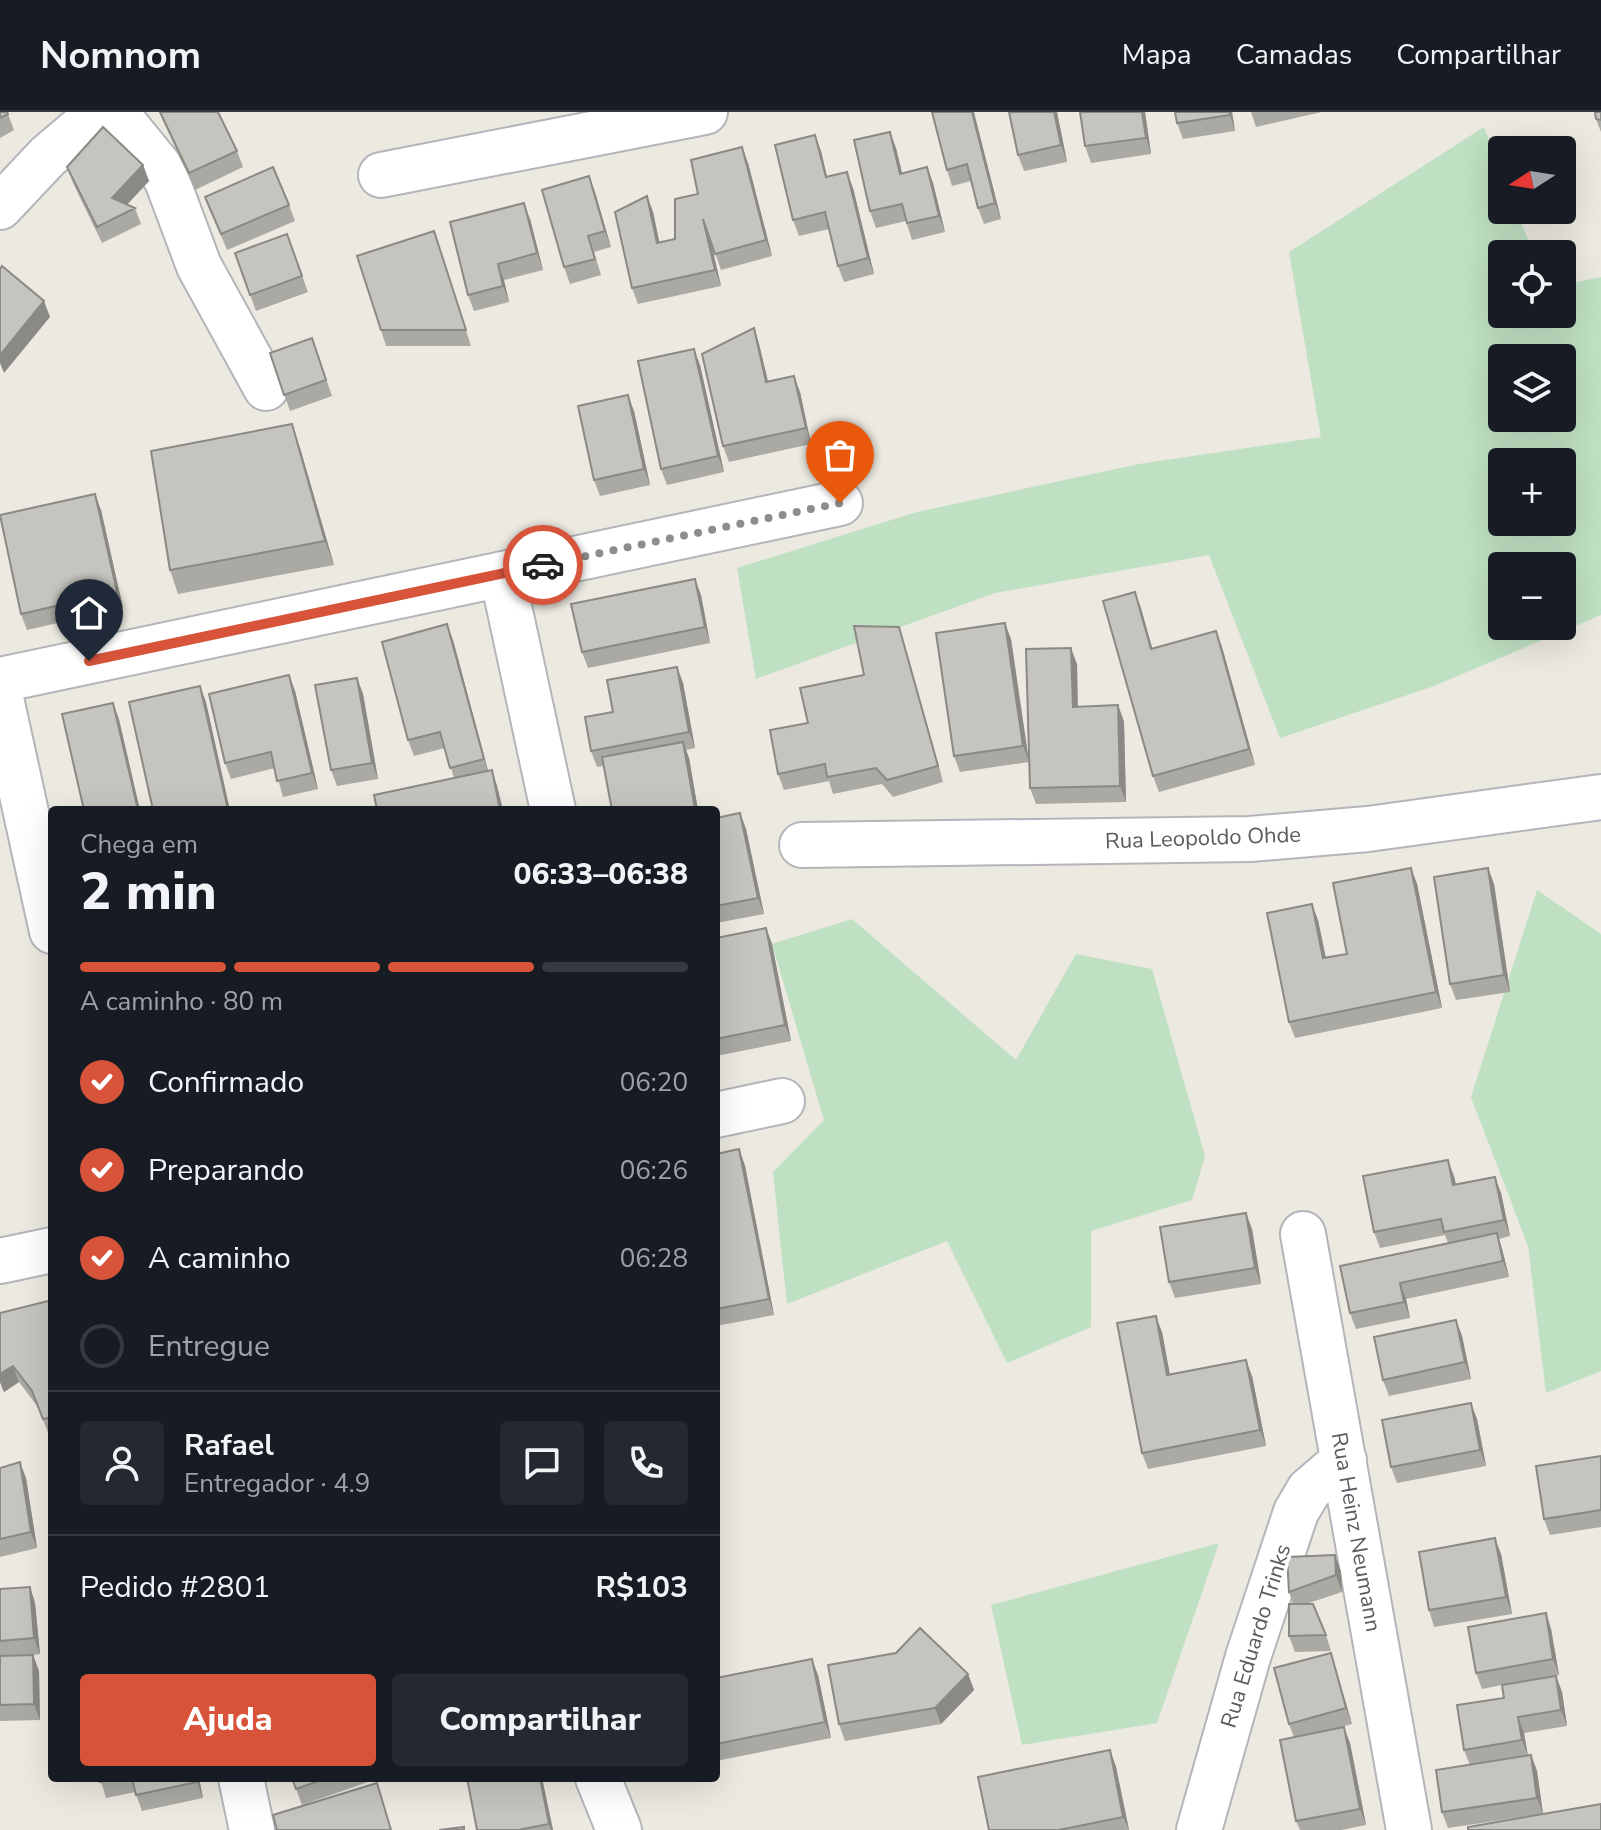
<!DOCTYPE html>
<html lang="pt">
<meta charset="utf-8">
<style>
body{margin:0;font-family:"Nunito Sans",sans-serif;background:#242831;color:#f1f3f6;height:100vh;display:flex;flex-direction:column;font-size:30px;white-space:nowrap}
*{box-sizing:border-box;margin:0}
p{font-size:26px;color:#9ea1a6}
.icon{flex:none;width:44px;height:44px;fill:none;stroke:currentColor;stroke-width:2;stroke-linecap:round;stroke-linejoin:round}
.map{position:relative;flex:1;overflow:hidden}
.drawer{position:absolute;left:48px;top:694px;width:672px;height:976px;display:flex;flex-direction:column;background:#171b24;border-radius:8px;box-shadow:0 8px 32px #0002}
.drawer>*{flex:none}
.needle{width:52px;rotate:258deg}
.buttons{position:absolute;left:1488px;top:24px;display:grid;gap:16px}
.buttons a{display:grid;place-items:center;width:88px;height:88px;border-radius:8px;background:#171b24;box-shadow:0 8px 32px #0002;font-size:40px}
.pin{position:absolute;display:grid;place-items:center;width:68px;height:68px;color:#fff;margin:-82px -34px;border-radius:50% 50% 50% 0;rotate:-45deg;box-shadow:0 0 8px #0007}
.pin .icon{rotate:45deg}
.courier{position:absolute;display:grid;place-items:center;width:80px;height:80px;margin:-40px;border:6px solid #d7543a;border-radius:50%;background:#fff;color:#222;box-shadow:0 2px 10px #0007}
.overview em{font-style:normal;font-weight:800}
.overview div{display:flex;flex-direction:column-reverse}
.overview{display:flex;align-items:center;justify-content:space-between;height:136px;padding:0 32px}
h1{font-size:52px;font-weight:800;line-height:60px}
.bar{display:grid;grid-template-columns:repeat(4,1fr);gap:12px 8px;align-content:center;height:96px;padding:0 32px}
.bar i{height:10px;border-radius:6px;background:#363941}
.bar .current{background:#d7543a}
.bar p{grid-column:span 4}
.line{display:flex;align-items:center;gap:20px;padding:0 32px;border-top:2px solid #363941}
.line div{flex:1}
.round{display:grid;place-items:center;flex:none;width:84px;height:84px;border-radius:8px;background:#242831}
ol{padding:0 32px;list-style:none}
li{display:flex;align-items:center;gap:24px;height:88px}
li p{margin-inline-start:auto}
li .icon{padding:8px;border-radius:50%;background:#d7543a;color:#fff;stroke-width:4}
li:last-child{color:#9ea1a6}
li i{width:44px;height:44px;border:4px solid #363941;border-radius:50%}
.action{display:flex;gap:16px;margin-top:auto;padding:16px 32px}
.action a{flex:1;height:92px;border-radius:8px;background:#d7543a;color:#fff;font-size:32px;font-weight:800;line-height:92px;text-align:center}
.action a+a{background:#242831;color:#f1f3f6}
header{display:flex;align-items:center;gap:48px;box-sizing:border-box;height:112px;padding:0 40px;background:#171b24;border-bottom:2px solid #363941}
header strong{font-size:38px}
nav{display:flex;gap:44px;margin-inline-start:auto;font-size:28px}
.map>svg:first-child{display:block}
</style>
<header>
<strong>Nomnom</strong>
<nav><a>Mapa</a><a>Camadas</a><a>Compartilhar</a></nav>
</header>
<div class="map">
<svg width="1601" height="1718" viewBox="0 0 1601 1718">
<rect width="100%" height="100%" fill="#ebe9e0"/>
<path fill="#bfe0c2" fill-rule="evenodd" d="M1484,15L1502,62V98H1516L1534,142H1502V202H1562V173L1601,165V503L1434,574L1280,626L1209,443L995,481L756,567L737,456L917,400L1139,352L1321,325L1289,140ZM1502,246H1562V306H1502ZM1502,350H1562V410H1502ZM1502,454H1562V514H1502Z
M1537,778L1601,822V1259L1546,1281L1528,1134L1471,985Z
M852,807L1016,948L1076,842L1152,857L1205,1044L1192,1088L1091,1119V1215L1007,1251L947,1129L787,1192L773,1060L824,1008L772,832Z
M1219,1431L1157,1611L1022,1633L991,1493Z"/>
<g fill="none" stroke-linecap="round" stroke-linejoin="round">
<g stroke="#b3b5ba" stroke-width="48">
<path id="minor" d="M115,0L159,54L168,71L199,154L266,276
M381,63L705,0
M0,95L48,44L100,0
M502,462L553,698
M0,568L840,391
M0,582L52,819
M802,733L1250,727L1368,717L1601,685
M716,1003L782,989
M1303,1122L1409,1718
M0,1149L52,1138
M241,1666L252,1718
M598,1666L619,1718
M1199,1718L1248,1545L1296,1400L1309,1378L1344,1348"/>
</g>
<use href="#minor" stroke="#fff" stroke-width="44"/>
</g>
<path fill="#aaa9a3" d="M0,0L8,2L14,18L0,26Z
M159,0H218L237,39L243,55L195,78Z
M932,0H974L1001,107L984,112L978,96L971,69L952,74L947,58Z
M1009,0H1057L1067,50L1024,59L1018,43Z
M1145,0L1151,42L1091,51L1085,34Z
M1232,0L1235,19L1183,27L1177,11Z
M1251,0H1322L1256,15Z
M1601,0V20L1596,7Z
M896,36L902,61L927,55L933,71L945,120L912,128L906,109L876,116L870,99Z
M821,39L827,65L853,76L874,162L844,170L838,154L829,117L799,124L793,108Z
M748,51L772,144L721,158L711,129L721,174L638,192L632,176L647,84L653,100L659,130L675,127L698,82Z
M143,53L149,69L127,93L135,96L141,112L102,131L73,71L67,55Z
M589,64L611,135L594,140L601,163L570,172L564,155Z
M205,85L289,93L295,109L227,138Z
M530,107L543,158L504,168L509,190L474,199L468,183Z
M434,119L471,234H386L381,218Z
M287,122L308,180L256,199L235,141Z
M754,216L759,232L768,270L800,280L811,332L729,350L723,334Z
M312,226L332,284L290,299L270,241Z
M700,253L724,360L667,373L661,357Z
M634,299L650,373L600,384L594,368Z
M300,336L334,453L178,482L170,458Z
M101,398L123,496L27,518L21,502Z
M1135,480L1152,537L1216,519L1222,535L1255,653L1159,680L1153,664Z
M701,483L710,531L588,556L582,540Z
M1011,527L1029,650L960,660L954,644Z
M453,528L488,658H492L497,674L503,698H377L454,666L445,636L414,644L408,628Z
M904,531L943,670L893,685L882,672L833,682L829,669L784,678L778,662L808,611Z
M1077,552L1078,595L1118,593L1124,610L1126,690L1036,692L1030,676Z
M677,555L683,571L695,636L686,638L689,646L698,698H612L604,654L597,655L591,639L613,600Z
M289,563L295,579L318,677L283,685L275,656L231,667L225,651Z
M357,566L363,582L378,667L337,674L331,658Z
M740,701L746,717L764,802L716,811V706Z
M1411,756L1417,772L1442,896L1295,926L1289,910L1318,808L1326,846L1347,842Z
M1488,756L1494,772L1510,880L1456,888L1450,872Z
M766,816L772,832L791,929L716,944V826Z
M739,1037L745,1054L774,1203L716,1214V1042Z
M1454,1064L1456,1072L1501,1081L1510,1124L1499,1127L1502,1137L1509,1165L1406,1187L1410,1206L1356,1217L1350,1201L1448,1131L1445,1123L1380,1136L1374,1120Z
M1252,1117L1261,1172L1175,1186L1169,1170Z
M52,1188V1322L49,1323L38,1295L19,1270L4,1280L0,1270Z
M1456,1208L1462,1224L1471,1267L1389,1284L1383,1268Z
M1162,1220L1170,1263L1252,1264L1266,1334L1148,1357L1142,1341Z
M1477,1307L1486,1354L1397,1371L1391,1355Z
M1601,1344V1415L1550,1423L1544,1407Z
M0,1356L26,1366L37,1436L0,1445Z
M1501,1442L1512,1502L1434,1515L1429,1498Z
M1341,1459L1342,1480L1306,1492L1326,1523L1331,1539L1295,1540L1289,1524L1293,1492L1289,1480Z
M30,1475L35,1491L40,1542L33,1543L39,1559L40,1608L0,1609V1477Z
M1546,1501L1551,1517L1559,1563L1512,1571L1556,1564L1562,1580L1567,1614L1524,1621L1528,1644L1531,1643L1537,1659L1543,1702L1448,1716L1442,1700L1470,1653L1464,1638L1504,1586L1502,1573L1482,1577L1476,1561Z
M896,1541L968,1562L974,1578L941,1612L845,1629L839,1612Z
M1331,1541L1352,1612L1330,1618L1350,1631L1366,1713L1341,1718H1300L1296,1709L1294,1625L1289,1612Z
M818,1563L831,1626L716,1649V1566Z
M1110,1638L1116,1655L1129,1718H989Z
M100,1666H199L203,1686L142,1699L135,1680L106,1686Z
M292,1666H366L368,1670L302,1693Z
M467,1666H542L553,1718H477Z"/>
<path fill="#8b8985" d="M972,0H974L975,5L1001,107L995,91Z
M1054,0H1057L1067,50L1061,33Z
M1142,0H1145L1151,42L1146,26Z
M1229,0H1232L1235,19L1230,3Z
M890,20L896,36L906,78L900,62Z
M815,23L821,39L831,82L826,65Z
M742,35L748,51L772,144L766,128Z
M143,53L149,69L118,102L112,86Z
M927,55L933,71L945,120L939,104Z
M847,60L853,76L874,162L868,146Z
M589,64L595,80L611,135L605,119Z
M647,84L653,100L663,147L657,131Z
M524,91L530,107L543,158L537,141Z
M703,107L709,124L721,174L715,158Z
M498,152L504,168L509,190L503,174Z
M44,189L50,205L4,261L0,251V243Z
M754,216L759,232L772,286L766,270Z
M694,237L700,253L724,360L718,344Z
M794,264L800,280L811,332L806,316Z
M628,283L634,299L650,373L644,357Z
M292,312L300,336L334,453L325,429Z
M95,382L101,398L123,496L117,480Z
M695,467L701,483L710,531L705,515Z
M1135,480L1141,496L1157,553L1151,537Z
M1005,511L1011,527L1029,650L1023,634Z
M447,512L453,528L489,663L484,647Z
M899,515L904,531L943,670L938,654Z
M1216,519L1222,535L1255,653L1249,637Z
M1071,536L1077,552L1078,611L1073,595Z
M677,555L683,571L695,636L689,620Z
M289,563L295,579L318,677L312,661Z
M357,566L363,582L378,667L372,651Z
M200,574L206,590L230,698H228Z
M113,591L119,607L140,698H138Z
M1118,593L1124,610L1126,690L1120,674Z
M683,630L689,646L698,698L695,697Z
M492,658L497,674L503,698H500Z
M740,701L746,717L764,802L758,786Z
M1411,756L1417,772L1442,896L1436,880Z
M1488,756L1494,772L1510,880L1504,863Z
M1312,792L1318,808L1329,862L1323,846Z
M766,816L772,832L791,929L785,913Z
M739,1037L745,1054L774,1203L769,1187Z
M1448,1048L1454,1064L1459,1089L1453,1073Z
M1495,1065L1501,1081L1510,1124L1504,1108Z
M1246,1101L1252,1117L1261,1172L1255,1156Z
M1497,1121L1502,1137L1509,1165L1503,1149Z
M1400,1171L1406,1187L1410,1206L1404,1190Z
M1156,1204L1162,1220L1173,1280L1167,1263Z
M1456,1208L1462,1224L1471,1267L1465,1250Z
M1246,1248L1252,1264L1266,1334L1260,1318Z
M13,1254L19,1270L4,1280L0,1270V1262Z
M1471,1291L1477,1307L1486,1354L1480,1338Z
M20,1350L26,1366L37,1436L31,1420Z
M1495,1426L1501,1442L1512,1502L1506,1485Z
M1335,1443L1341,1459L1342,1480L1336,1463Z
M30,1475L35,1491L40,1542L34,1526Z
M1546,1501L1551,1517L1559,1563L1553,1547Z
M1331,1541L1336,1557L1352,1612L1346,1596Z
M33,1543L39,1559L40,1608L34,1592Z
M812,1547L818,1563L831,1626L825,1610Z
M968,1562L974,1578L941,1612L935,1596Z
M1556,1564L1562,1580L1567,1614L1561,1598Z
M1518,1605L1524,1621L1528,1644L1522,1628Z
M1344,1615L1350,1631L1366,1713L1360,1697Z
M1110,1638L1116,1655L1129,1718L1123,1705Z
M1531,1643L1537,1659L1543,1702L1537,1686Z
M197,1666H199L203,1686L197,1670Z
M540,1666H542L553,1718H551L549,1712Z"/>
<path fill="#c6c4be" stroke="#8b8985" stroke-width="2" d="M0,0H7L8,2L0,6Z
M160,0H218L237,39L189,61Z
M932,0H972L995,91L978,96L967,52L947,58Z
M1009,0H1054L1061,33L1018,43Z
M1080,0H1142L1146,26L1085,34Z
M1175,0H1229L1230,3L1177,11Z
M1595,0H1601V8L1596,7Z
M103,15L143,53L112,86L135,96L97,115L67,55Z
M890,20L900,62L927,55L939,104L907,111L902,92L870,99L854,28Z
M815,23L826,65L847,60L868,146L838,154L825,100L793,108L775,33Z
M742,35L766,128L715,142L703,107L715,158L632,176L615,100L647,84L657,131L675,127V87L698,82L691,48Z
M273,55L289,93L221,122L205,85Z
M589,64L605,119L588,124L595,147L564,155L542,78Z
M524,91L537,141L498,152L503,174L468,183L450,110Z
M434,119L466,218H381L357,144Z
M287,122L302,164L250,183L235,141Z
M2,154L44,189L0,243V157Z
M754,216L766,270L794,264L806,316L723,334L702,242Z
M312,226L326,268L284,283L270,241Z
M694,237L718,344L661,357L638,249Z
M628,283L644,357L594,368L578,294Z
M292,312L325,429L170,458L151,339Z
M95,382L117,480L21,502L0,403Z
M695,467L705,515L582,540L571,492Z
M1135,480L1151,537L1216,519L1249,637L1153,664L1103,489Z
M1005,511L1023,634L954,644L936,521Z
M447,512L484,647L450,656L440,620L408,628L382,530Z
M854,514L899,515L938,654L887,668L876,656L827,665L825,652L778,662L770,618L808,611L800,576L864,563Z
M1071,536L1073,595L1118,593L1120,674L1030,676L1026,537Z
M677,555L689,620L591,639L585,605L613,600L607,568Z
M289,563L312,661L277,669L271,640L225,651L209,582Z
M357,566L372,651L331,658L315,573Z
M200,574L228,698H153L129,590Z
M113,591L138,698H84L62,602Z
M683,630L695,697L689,698H612L602,645Z
M492,658L500,698H377L374,683Z
M740,701L758,786L716,794V706Z
M1411,756L1436,880L1289,910L1267,801L1312,792L1323,846L1347,842L1333,771Z
M1488,756L1504,863L1450,872L1434,765Z
M766,816L785,913L716,927V826Z
M739,1037L769,1187L716,1197V1042Z
M1448,1048L1453,1073L1495,1065L1504,1108L1444,1120L1441,1107L1374,1120L1363,1064Z
M1246,1101L1255,1156L1169,1170L1160,1115Z
M1497,1121L1503,1149L1400,1171L1404,1190L1350,1201L1340,1154Z
M52,1188V1305L43,1307L32,1279L13,1254L0,1262V1201Z
M1156,1204L1167,1263L1246,1248L1260,1318L1142,1341L1117,1211Z
M1456,1208L1465,1250L1383,1268L1374,1225Z
M1471,1291L1480,1338L1391,1355L1382,1308Z
M1601,1344V1398L1544,1407L1536,1354Z
M20,1350L31,1420L0,1427V1356Z
M1495,1426L1506,1485L1429,1498L1419,1440Z
M1335,1443L1336,1463L1289,1480L1287,1445Z
M30,1475L34,1526L0,1529V1477Z
M1289,1492H1313L1326,1523L1289,1524Z
M1546,1501L1553,1547L1476,1561L1468,1515Z
M920,1516L968,1562L935,1596L839,1612L828,1553L896,1541Z
M1331,1541L1346,1596L1289,1612L1274,1556Z
M33,1543L34,1592L0,1593V1544Z
M812,1547L825,1610L716,1632V1566Z
M1556,1564L1561,1598L1518,1605L1522,1628L1464,1638L1457,1593L1504,1586L1502,1573Z
M1344,1615L1360,1697L1296,1709L1280,1628Z
M1110,1638L1123,1705L1059,1718H989L978,1665Z
M1531,1643L1537,1686L1442,1700L1436,1658Z
M100,1666H117L100,1670Z
M132,1666H197V1670L136,1683Z
M292,1666H327L296,1677Z
M467,1666H540L549,1712L518,1718H477Z
M377,1671L391,1718H277L273,1703Z
M1601,1692V1718H1468V1715Z
M464,1715V1718H439Z"/>
<g fill="none" stroke-linecap="round" stroke-linejoin="round">
<path stroke="#8c8d8d" stroke-width="8" stroke-dasharray="0 14.4" d="M543,453L840,391"/>
<path stroke="#d7543a" stroke-width="10" d="M89,549L543,453"/>
</g>
<g text-anchor="middle" dominant-baseline="central" stroke-width="7" stroke-linejoin="round" paint-order="stroke">
<g font-size="22" fill="#595c60" stroke="#fff">
<text transform="translate(1203 726) rotate(-2)">Rua Leopoldo Ohde</text>
<text transform="translate(1356 1420) rotate(80)">Rua Heinz Neumann</text>
<text transform="translate(1256 1524) rotate(-73)">Rua Eduardo Trinks</text>
</g>
</g>
</svg>
<div class="buttons">
<a><svg class="needle" viewBox="-14 -14 28 28"><path d="M0-13l5 13h-10z" fill="#e53935"/><path d="M0 13l5-13h-10z" fill="#9ea1a6"/></svg></a>
<a><svg class="icon" aria-label="locate" viewBox="0 0 24 24"><circle cx="12" cy="12" r="6"/><path d="M12 2v4M12 18v4M2 12h4M18 12h4"/></svg></a>
<a><svg class="icon" aria-label="layers" viewBox="0 0 24 24"><path d="M12 4l9 5-9 5-9-5zM3 14l9 5 9-5"/></svg></a>
<a>+</a>
<a>−</a>
</div>
<div class="pin" style="left:840px;top:391px;background:#ea580c"><svg class="icon" aria-label="bag" viewBox="0 0 24 24"><path d="M5 8h14l-1 12H6zM9 8a3 3 0 0 1 6 0"/></svg></div>
<div class="pin" style="left:89px;top:549px;background:#1f2937"><svg class="icon" aria-label="home" viewBox="0 0 24 24"><path d="M3 11l9-7 9 7M6 9v11h12V9"/></svg></div>
<div class="courier" style="left:543px;top:453px"><svg class="icon" aria-label="car" viewBox="0 0 24 24"><path d="M5 17H2v-5l4-1 3-4h7l3 4 3 1v5h-3M9 17h6M6 11h13"/><circle cx="7" cy="17" r="2"/><circle cx="17" cy="17" r="2"/></svg></div>
<section class="drawer">
<div class="overview"><div><h1>2 min</h1><p>Chega em</p></div><em>06:33–06:38</em></div>
<div class="bar"><i class="current"></i><i class="current"></i><i class="current"></i><i></i><p>A caminho · 80 m</p></div>
<ol>
<li><svg class="icon" aria-label="check" viewBox="0 0 24 24"><path d="M5 12l5 5 9-10"/></svg>Confirmado<p>06:20</p></li>
<li><svg class="icon" aria-label="check" viewBox="0 0 24 24"><path d="M5 12l5 5 9-10"/></svg>Preparando<p>06:26</p></li>
<li><svg class="icon" aria-label="check" viewBox="0 0 24 24"><path d="M5 12l5 5 9-10"/></svg>A caminho<p>06:28</p></li>
<li><i></i>Entregue</li>
</ol>
<div class="line" style="height:144px"><a class="round"><svg class="icon" aria-label="person" viewBox="0 0 24 24"><circle cx="12" cy="8" r="4"/><path d="M4 21q1-7 8-7t8 7"/></svg></a><div><b>Rafael</b><p>Entregador · 4.9</p></div><a class="round"><svg class="icon" aria-label="chat" viewBox="0 0 24 24"><path d="M4 5h16v11H9l-5 4z"/></svg></a><a class="round"><svg class="icon" aria-label="phone" viewBox="0 0 24 24"><path d="M5 4h4l2 5-3 2q2 4 5 5l2-3 5 2v4C11 20 4 13 5 4z"/></svg></a></div>
<div class="line" style="height:104px"><div>Pedido #2801</div><b>R$103</b></div>
<div class="action"><a>Ajuda</a><a>Compartilhar</a></div>
</section>
</div>
